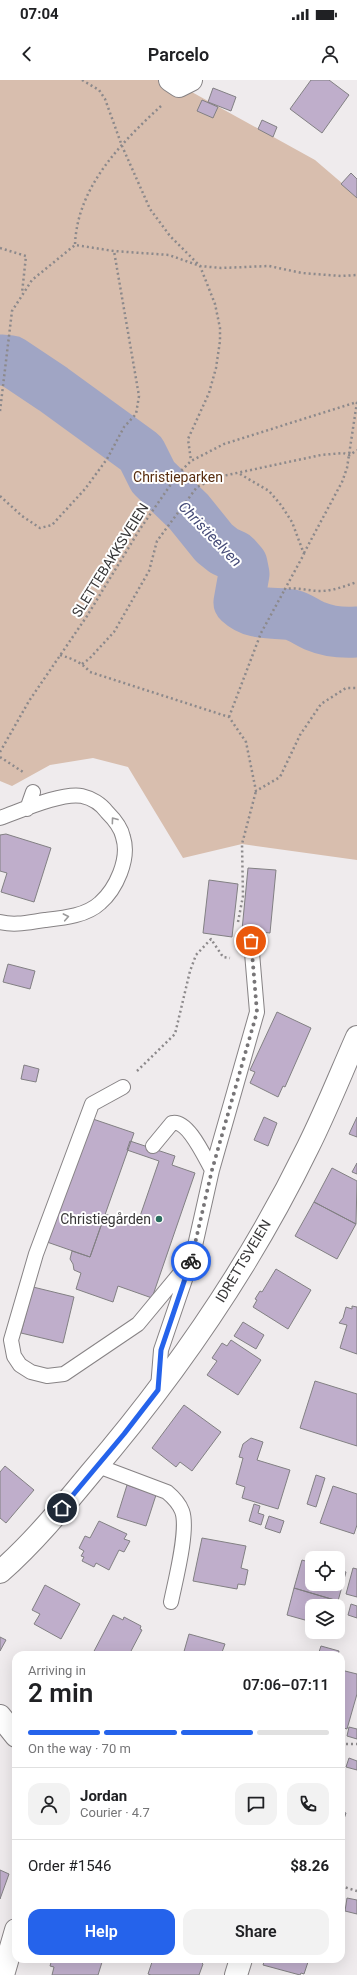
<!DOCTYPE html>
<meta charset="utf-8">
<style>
body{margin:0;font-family:Roboto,sans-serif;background:#f2f2f2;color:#202124;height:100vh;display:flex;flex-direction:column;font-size:15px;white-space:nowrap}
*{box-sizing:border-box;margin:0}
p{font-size:13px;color:#757577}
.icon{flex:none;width:22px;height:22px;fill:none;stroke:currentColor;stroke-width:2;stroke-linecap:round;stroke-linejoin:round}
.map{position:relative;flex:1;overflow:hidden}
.drawer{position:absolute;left:12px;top:1571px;width:333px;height:312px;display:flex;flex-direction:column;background:#fff;border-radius:12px;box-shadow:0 4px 16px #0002}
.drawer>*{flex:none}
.tools{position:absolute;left:305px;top:1471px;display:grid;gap:8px}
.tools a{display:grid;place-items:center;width:40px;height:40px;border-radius:8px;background:#fff;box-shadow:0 4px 16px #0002;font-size:20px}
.pin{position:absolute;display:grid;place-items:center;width:34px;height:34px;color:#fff;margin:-17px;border:2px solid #fff;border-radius:50%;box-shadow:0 1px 4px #0007}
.courier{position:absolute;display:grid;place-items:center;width:40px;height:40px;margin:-20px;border:3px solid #2563eb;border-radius:50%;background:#fff;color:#222;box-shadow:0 1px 5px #0007}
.summary em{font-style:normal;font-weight:600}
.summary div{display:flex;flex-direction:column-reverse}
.summary{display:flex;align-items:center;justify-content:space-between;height:68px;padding:0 16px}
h1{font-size:26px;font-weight:600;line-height:30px}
.bar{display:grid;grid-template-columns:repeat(4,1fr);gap:6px 4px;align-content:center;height:48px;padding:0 16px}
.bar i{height:5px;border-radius:3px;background:#e0e0e0}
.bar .active{background:#2563eb}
.bar p{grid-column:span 4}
.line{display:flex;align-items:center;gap:10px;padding:0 16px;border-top:1px solid #e0e0e0}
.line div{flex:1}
.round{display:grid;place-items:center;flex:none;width:42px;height:42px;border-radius:12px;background:#f2f2f2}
.action{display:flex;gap:8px;margin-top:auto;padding:8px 16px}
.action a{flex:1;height:46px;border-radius:12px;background:#2563eb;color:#fff;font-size:16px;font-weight:600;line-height:46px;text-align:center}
.action a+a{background:#f2f2f2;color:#202124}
.status{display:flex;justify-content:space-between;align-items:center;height:28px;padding:0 20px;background:#fff;direction:ltr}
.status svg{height:11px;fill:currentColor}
header{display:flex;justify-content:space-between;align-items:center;height:52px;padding:0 16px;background:#fff;font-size:18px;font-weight:600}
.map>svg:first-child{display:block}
</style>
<div class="status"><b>07:04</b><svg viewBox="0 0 49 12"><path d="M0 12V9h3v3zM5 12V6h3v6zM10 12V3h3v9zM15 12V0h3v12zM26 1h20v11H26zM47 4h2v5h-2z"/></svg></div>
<header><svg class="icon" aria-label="back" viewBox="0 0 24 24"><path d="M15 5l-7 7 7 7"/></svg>Parcelo<svg class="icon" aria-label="person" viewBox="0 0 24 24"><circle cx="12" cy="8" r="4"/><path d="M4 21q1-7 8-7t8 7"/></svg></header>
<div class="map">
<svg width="357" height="1895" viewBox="0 0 357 1895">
<rect width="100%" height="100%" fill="#efebed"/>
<path fill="#d8beae" d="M0,0H170L315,80L357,116V780L242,764L183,778L128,687L93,678L50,685L12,706L0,701Z"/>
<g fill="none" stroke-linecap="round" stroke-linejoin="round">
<path stroke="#a0a5c4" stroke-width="51" d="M0,280L11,281L53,309L141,373L153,397L189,432L214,463L224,471L235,476L242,484L244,494L239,522C254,536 273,532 292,535C300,537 308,543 315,546C329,552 342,553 357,552"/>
</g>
<path fill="#bfaecb" stroke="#828083" d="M311,0H329L349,15L322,53L290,29Z
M213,8L236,17L231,31L208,22Z
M202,20L218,27L213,38L197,31Z
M262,40L277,47L273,57L258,49Z
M351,93L357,99V118L341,104Z
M6,754L51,768L34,822L1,812L7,793L0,791V755Z
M248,788L276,790L270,853L242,850Z
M209,800L238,804L232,857L203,853Z
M8,884L35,891L30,909L3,902Z
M277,932L311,948L285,1007L283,1006L278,1017L250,1003L255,992L250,990Z
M24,985L39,989L36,1002L21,999Z
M264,1037L277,1043L268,1066L254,1060Z
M357,1037V1057L349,1054Z
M90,1038L134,1053L90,1177L47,1162Z
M130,1061L175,1076L172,1085L195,1093L152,1218L118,1206L113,1222L76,1209L81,1193L74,1190L73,1184L70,1179L72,1171L90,1177L105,1134L137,1145L159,1081L127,1070Z
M357,1083V1094L352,1092Z
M332,1088L357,1101L356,1144L314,1122Z
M314,1122L356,1144L337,1179L295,1156Z
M276,1189L311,1210L288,1249L253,1227L257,1220L255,1219L260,1211L262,1212Z
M33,1207L74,1217L63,1263L21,1253Z
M352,1226L357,1227V1274L340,1268L347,1245L339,1243L343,1238L346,1227L352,1229Z
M243,1242L264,1255L256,1269L234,1256Z
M231,1260L261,1280L238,1315L207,1295L217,1281L212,1278L222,1263L227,1266Z
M315,1301L357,1314V1366L300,1348Z
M184,1325L221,1352L192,1391L180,1382L176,1387L152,1368Z
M251,1358L263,1362L257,1380L290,1390L278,1429L242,1418L245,1407L236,1404L243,1378L239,1377L243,1364Z
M5,1386L34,1410L6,1443L0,1438V1392Z
M316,1395L325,1398L316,1427L307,1424Z
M127,1405L156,1415L146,1446L117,1437Z
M333,1406L357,1414V1445L354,1454L320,1443Z
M254,1424L260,1426L258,1433L264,1435L261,1445L249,1441Z
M269,1436L284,1441L280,1453L265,1448Z
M99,1441L127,1454L124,1459L130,1461L124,1472L119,1470L109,1490L96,1483L94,1487L82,1481L84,1477L81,1476L84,1471L79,1468L85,1456L90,1458Z
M202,1458L246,1466L241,1488L248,1490L245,1505L238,1504L237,1509L193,1501Z
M302,1480L312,1483V1504H338V1490L346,1492L338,1521L294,1508Z
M353,1488L357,1489V1517L346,1514Z
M45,1505L80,1524L61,1559L34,1544L40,1534L32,1530Z
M294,1508L338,1521L336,1526H312V1542L287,1535Z
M351,1524L357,1526V1538L348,1535Z
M113,1535L123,1540L124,1537L141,1546L140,1549L142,1550L130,1573L133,1575H92Z
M189,1554L225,1564L221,1575H183Z
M0,1557L6,1560L0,1571Z
M321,1566L339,1571L338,1575H318Z
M341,1590L357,1594V1614L347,1649L341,1647Z
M349,1647L357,1649V1659L347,1656Z
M349,1678L357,1681V1690L346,1687Z
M341,1731L346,1733L341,1748Z
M0,1790L9,1794L0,1819Z
M347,1818L357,1820V1834L345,1831Z
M52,1879H103L98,1895H52L54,1887L50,1886Z
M153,1879H203L202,1883L203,1884L199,1895H151L148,1894Z
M265,1879H309L304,1894L301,1893L300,1895L263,1885Z"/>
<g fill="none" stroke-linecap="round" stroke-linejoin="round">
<g stroke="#878385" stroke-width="16">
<path id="lane" d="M27,729L33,712
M0,738C20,731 62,712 82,716C91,718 101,724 107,732C114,739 121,747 123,757C130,779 116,809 100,823C86,836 63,838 45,840C30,842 15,846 0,842
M123,1007L92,1024L36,1174L11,1260L14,1276L20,1285L31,1292L47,1296L64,1294L138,1244L192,1179
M153,1066L172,1043C188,1039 205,1078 212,1090
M158,1308L161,1270L192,1179L212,1090L257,932L251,861
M98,1386L167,1412C173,1417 179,1423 182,1431C189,1449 175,1502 171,1522"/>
</g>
<g stroke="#878385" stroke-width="24">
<path id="street" d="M170,0L179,6L191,0
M0,1492C33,1463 62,1428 90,1394C175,1295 251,1184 308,1067C326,1031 341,993 357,957
M0,1636L16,1656
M3,1895L16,1850
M236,1895L241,1879"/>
</g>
<path stroke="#8c898b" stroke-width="2.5" stroke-dasharray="2 3" stroke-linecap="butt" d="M82,0L99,10L105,19L122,66L150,129L170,156L200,186L221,188L269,186L302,193L341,196L357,195
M161,26C121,63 77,107 75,165L114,171L169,175L200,186L215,224L220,248V261L216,288L209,313L188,359L191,381
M0,168L26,176L22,213
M0,331L12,231L32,200L75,165
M240,394L269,411L281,425L292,442L304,474L285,509C298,507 308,511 320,511C333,511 345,506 357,502
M0,416L22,436L40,448L52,445L85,409L107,379L124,347L136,334L139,316L114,171
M304,473L342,402L347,388L357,322
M60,575C73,579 81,582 90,592L229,637L246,662L256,711L280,697L300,655L321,624L346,608H357
M82,584L89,579L114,552L149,491L157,461L197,407L218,397L321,375L343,373L350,375L357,370
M229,637L261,553L285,509
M0,672L29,621L87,536L140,449L178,394L191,381L224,364L357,322
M0,677L23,692
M238,842L243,816L242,764L256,711
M137,991L175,954L190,891L196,875L211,859L223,877L230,878
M341,1664H357
M341,1806L357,1811"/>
<use href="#lane" stroke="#fff" stroke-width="14"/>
<use href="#street" stroke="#fff" stroke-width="22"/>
</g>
<defs><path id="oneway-chevron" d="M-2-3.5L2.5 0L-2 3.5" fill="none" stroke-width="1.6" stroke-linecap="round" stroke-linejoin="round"/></defs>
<g stroke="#9b9a9b">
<use href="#oneway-chevron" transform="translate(114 740) rotate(-126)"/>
<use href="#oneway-chevron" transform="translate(66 837) rotate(-11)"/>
</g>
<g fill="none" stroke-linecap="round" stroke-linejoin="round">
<path stroke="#777577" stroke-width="4" stroke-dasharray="0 7.2" d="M191,1181L212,1090L257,932L251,861"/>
<path stroke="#2563eb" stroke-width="5" d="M62,1428L124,1354L158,1310L161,1270L191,1181"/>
</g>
<circle fill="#2a6e5f" stroke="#fff" stroke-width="1.5" cx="159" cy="1139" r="4"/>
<g text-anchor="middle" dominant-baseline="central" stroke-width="4" stroke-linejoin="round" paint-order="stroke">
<g font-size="14" fill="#582d0f" stroke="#fff">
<text x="178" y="397">Christieparken</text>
</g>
<g font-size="14" fill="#373637" stroke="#fff">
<text transform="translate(110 480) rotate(-58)">SLETTEBAKKSVEIEN</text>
<text transform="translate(243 1181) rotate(-59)">IDRETTSVEIEN</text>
</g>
<g font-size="14" fill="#373637" stroke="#fff" text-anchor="end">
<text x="151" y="1139">Christiegården</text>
</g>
<g font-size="15" font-style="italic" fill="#454b78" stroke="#fff">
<text transform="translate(210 454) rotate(46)">Christieelven</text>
</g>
</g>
</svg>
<div class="tools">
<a><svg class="icon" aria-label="locate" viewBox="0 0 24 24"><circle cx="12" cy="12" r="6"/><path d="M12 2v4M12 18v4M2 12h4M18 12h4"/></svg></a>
<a><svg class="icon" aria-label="layers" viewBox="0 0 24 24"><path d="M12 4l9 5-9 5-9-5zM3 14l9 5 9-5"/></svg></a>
</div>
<div class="pin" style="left:251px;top:861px;background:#ea580c"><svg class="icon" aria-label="bag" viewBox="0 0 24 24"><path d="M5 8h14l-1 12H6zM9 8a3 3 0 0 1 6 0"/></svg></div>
<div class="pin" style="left:62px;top:1428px;background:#1f2937"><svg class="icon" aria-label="home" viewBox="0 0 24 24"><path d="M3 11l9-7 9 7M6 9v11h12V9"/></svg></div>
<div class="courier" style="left:191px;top:1181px"><svg class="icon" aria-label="bike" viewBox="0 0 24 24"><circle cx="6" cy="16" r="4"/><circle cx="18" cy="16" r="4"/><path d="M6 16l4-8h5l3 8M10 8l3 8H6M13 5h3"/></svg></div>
<section class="drawer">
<div class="summary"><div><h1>2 min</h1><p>Arriving in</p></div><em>07:06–07:11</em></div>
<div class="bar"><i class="active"></i><i class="active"></i><i class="active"></i><i></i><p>On the way · 70 m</p></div>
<div class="line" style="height:72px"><a class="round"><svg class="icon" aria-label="person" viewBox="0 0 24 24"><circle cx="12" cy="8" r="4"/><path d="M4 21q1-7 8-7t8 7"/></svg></a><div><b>Jordan</b><p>Courier · 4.7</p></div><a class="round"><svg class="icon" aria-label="chat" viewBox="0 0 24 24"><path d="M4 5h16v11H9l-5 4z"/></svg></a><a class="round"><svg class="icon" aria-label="phone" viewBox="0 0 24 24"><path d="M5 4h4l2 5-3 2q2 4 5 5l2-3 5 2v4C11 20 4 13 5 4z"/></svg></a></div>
<div class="line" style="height:52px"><div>Order #1546</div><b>$8.26</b></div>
<div class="action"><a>Help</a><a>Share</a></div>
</section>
</div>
